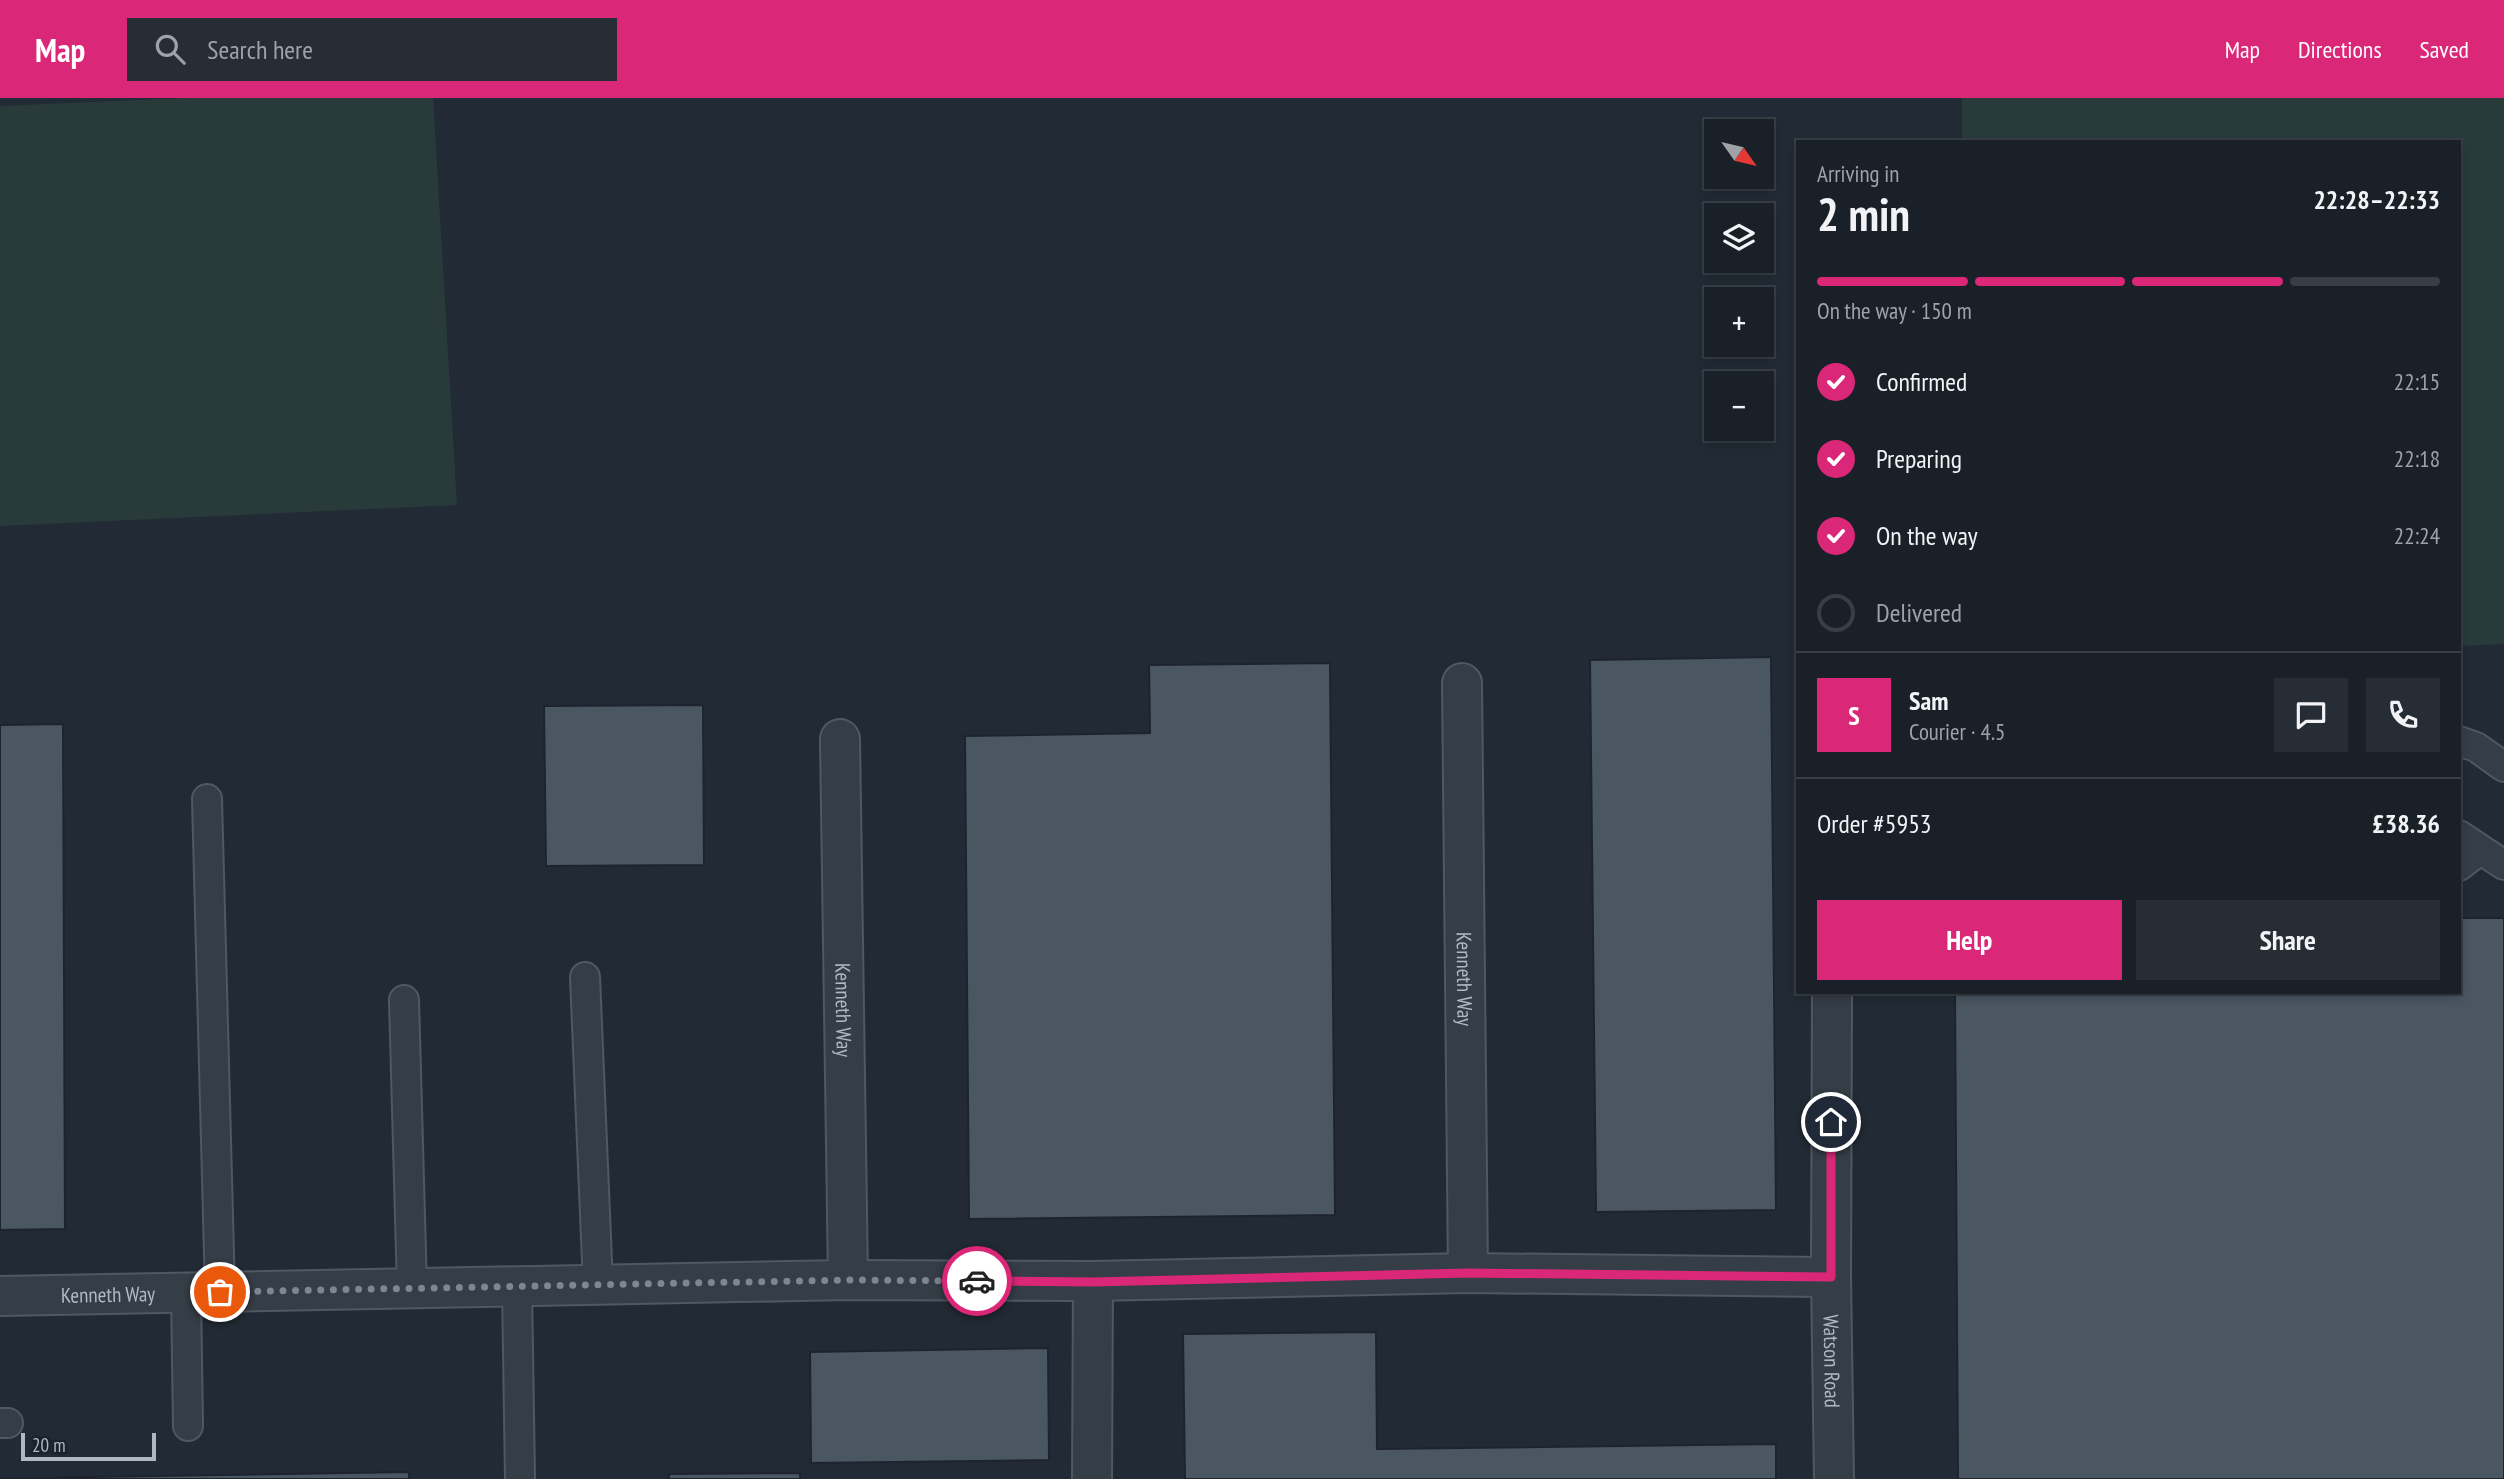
<!DOCTYPE html>
<meta charset="utf-8">
<style>
body{margin:0;font-family:"PT Sans Narrow",sans-serif;background:#272d34;color:#f1f3f6;height:100vh;display:flex;flex-direction:column;font-size:26px;white-space:nowrap}
*{box-sizing:border-box;margin:0}
p{font-size:23px;color:#9fa3a8}
.icon{flex:none;width:38px;height:38px;fill:none;stroke:currentColor;stroke-width:2;stroke-linecap:round;stroke-linejoin:round}
.map{position:relative;flex:1;overflow:hidden}
.drawer{position:absolute;left:1796px;top:42px;width:665px;height:854px;display:flex;flex-direction:column;background:#1a2028;border-radius:0px;box-shadow:0 4px 10px #0003,0 0 0 2px #383e45}
.drawer>*{flex:none}
.needle{width:46px;rotate:124deg}
.fabs{position:absolute;left:1704px;top:21px;display:grid;gap:14px}
.fabs a{display:grid;place-items:center;width:70px;height:70px;border-radius:0px;background:#1a2028;box-shadow:0 4px 10px #0003,0 0 0 2px #383e45;font-size:35px}
.scale{position:absolute;left:21px;bottom:18px;width:135px;box-sizing:border-box;padding-left:7px;border:4px solid #b0b8c3;border-top:0;font-size:19px;line-height:24px;white-space:nowrap;color:#b0b8c3;-webkit-text-stroke:5px #1b222b;paint-order:stroke}
.pin{position:absolute;display:grid;place-items:center;width:60px;height:60px;color:#fff;margin:-30px;border:4px solid #fff;border-radius:50%;box-shadow:0 2px 7px #0007}
.courier{position:absolute;display:grid;place-items:center;width:70px;height:70px;margin:-35px;border:5px solid #db2777;border-radius:50%;background:#fff;color:#222;box-shadow:0 2px 9px #0007}
.overview em{font-style:normal;font-weight:700}
.overview div{display:flex;flex-direction:column-reverse}
.overview{display:flex;align-items:center;justify-content:space-between;height:119px;padding:0 21px}
h1{font-size:46px;font-weight:700;line-height:52px}
.bar{display:grid;grid-template-columns:repeat(4,1fr);gap:10px 7px;align-content:center;height:84px;padding:0 21px}
.bar i{height:9px;border-radius:5px;background:#383e45}
.bar .active{background:#db2777}
.bar p{grid-column:span 4}
.line{display:flex;align-items:center;gap:18px;padding:0 21px;border-top:2px solid #383e45}
.line div{flex:1}
.round{display:grid;place-items:center;flex:none;width:74px;height:74px;border-radius:0px;background:#272d34}
ol{padding:0 21px;list-style:none}
li{display:flex;align-items:center;gap:21px;height:77px}
li p{margin-inline-start:auto}
li .icon{padding:7px;border-radius:50%;background:#db2777;color:#fff;stroke-width:4}
li:last-child{color:#9fa3a8}
li i{width:38px;height:38px;border:4px solid #383e45;border-radius:50%}
.action{display:flex;gap:14px;margin-top:auto;padding:14px 21px}
.action a{flex:1;height:80px;border-radius:0px;background:#db2777;color:#fff;font-size:28px;font-weight:700;line-height:80px;text-align:center}
.action a+a{background:#272d34;color:#f1f3f6}
header{display:flex;align-items:center;gap:42px;box-sizing:border-box;height:98px;padding:0 35px;background:#db2777;color:#fff}
header strong{font-size:33px}
nav{display:flex;gap:38px;margin-inline-start:auto;font-size:24px}
.search{width:490px;height:63px;background:#272d34;display:flex;align-items:center;gap:18px;box-sizing:border-box;padding:0 24px;border-radius:0px;color:#9fa3a8;font-size:26px}
.map>svg:first-child{display:block}
</style>
<header>
<strong>Map</strong>
<div class="search"><svg class="icon" aria-label="search" viewBox="0 0 24 24"><circle cx="10" cy="10" r="6"/><path d="M15 15l6 6"/></svg>Search here</div>
<nav><a>Map</a><a>Directions</a><a>Saved</a></nav>
</header>
<div class="map">
<svg width="2504" height="1381" viewBox="0 0 2504 1381">
<rect width="100%" height="100%" fill="#222b35"/>
<path fill="#283b3a" d="M188,0H433L457,407L0,428V8Z
M1962,0H2504V546L2459,548V44H1821L1962,40Z"/>
<path fill="#4a5661" stroke="#1d242d" stroke-width="2" d="M1771,559L1776,1112L1596,1114L1590,562Z
M1330,565L1335,1117L969,1121L965,638L1150,635L1149,567Z
M703,607L704,767L546,768L544,608Z
M63,626L65,1131L0,1132V627Z
M2459,820H2504V1381H1958L1955,894H2459Z
M1376,1234L1377,1351L1776,1346V1381H1185L1183,1236Z
M1048,1250L1049,1362L811,1365L810,1254Z
M409,1374V1381H0L25,1380Z
M800,1375V1381H669V1376Z"/>
<g fill="none" stroke-linecap="round" stroke-linejoin="round">
<g stroke="#505861" stroke-width="32">
<path id="service" d="M2459,643L2476,649L2504,669
M207,701L220,1194
M2459,737L2504,767
M2459,768L2480,752
M585,879L598,1187
M404,902L412,1191
M517,1189L520,1381
M186,1195L188,1328
M0,1325H8"/>
</g>
<g stroke="#505861" stroke-width="42">
<g id="minor">
<path id="s1" d="M1462,585L1468,1175"/>
<path id="s2" d="M840,641L848,1182"/>
<path id="s3" d="M1832,894L1831,1179L1834,1381"/>
<path id="s4" d="M0,1198L848,1182L1093,1183L1468,1175L1831,1179"/>
<path d="M1092,1381L1093,1183"/>
</g>
</g>
<use href="#service" stroke="#353d46" stroke-width="28"/>
<use href="#minor" stroke="#353d46" stroke-width="38"/>
</g>
<g fill="none" stroke-linecap="round" stroke-linejoin="round">
<path stroke="#7e8791" stroke-width="7" stroke-dasharray="0 12.6" d="M220,1194L848,1182L977,1183"/>
<path stroke="#db2777" stroke-width="9" d="M977,1183L1093,1184L1468,1175L1831,1179V1024"/>
</g>
<g text-anchor="middle" dominant-baseline="central" stroke-width="5" stroke-linejoin="round" paint-order="stroke">
<g font-size="21" fill="#b0b8c3" stroke="#1b222b">
<text stroke="none"><textPath href="#s1" startOffset="296">Kenneth Way</textPath></text>
<text stroke="none"><textPath href="#s2" startOffset="271">Kenneth Way</textPath></text>
<text stroke="none"><textPath href="#s4" startOffset="108">Kenneth Way</textPath></text>
<text stroke="none"><textPath href="#s3" startOffset="369">Watson Road</textPath></text>
</g>
</g>
</svg>
<div class="fabs">
<a><svg class="needle" viewBox="-14 -14 28 28"><path d="M0-13l5 13h-10z" fill="#e53935"/><path d="M0 13l5-13h-10z" fill="#9fa3a8"/></svg></a>
<a><svg class="icon" aria-label="layers" viewBox="0 0 24 24"><path d="M12 4l9 5-9 5-9-5zM3 14l9 5 9-5"/></svg></a>
<a>+</a>
<a>−</a>
</div>
<div class="scale">20 m</div>
<div class="pin" style="left:220px;top:1194px;background:#ea580c"><svg class="icon" aria-label="bag" viewBox="0 0 24 24"><path d="M5 8h14l-1 12H6zM9 8a3 3 0 0 1 6 0"/></svg></div>
<div class="pin" style="left:1831px;top:1024px;background:#1f2937"><svg class="icon" aria-label="home" viewBox="0 0 24 24"><path d="M3 11l9-7 9 7M6 9v11h12V9"/></svg></div>
<div class="courier" style="left:977px;top:1183px"><svg class="icon" aria-label="car" viewBox="0 0 24 24"><path d="M5 17H2v-5l4-1 3-4h7l3 4 3 1v5h-3M9 17h6M6 11h13"/><circle cx="7" cy="17" r="2"/><circle cx="17" cy="17" r="2"/></svg></div>
<section class="drawer">
<div class="overview"><div><h1>2 min</h1><p>Arriving in</p></div><em>22:28–22:33</em></div>
<div class="bar"><i class="active"></i><i class="active"></i><i class="active"></i><i></i><p>On the way · 150 m</p></div>
<ol>
<li><svg class="icon" aria-label="check" viewBox="0 0 24 24"><path d="M5 12l5 5 9-10"/></svg>Confirmed<p>22:15</p></li>
<li><svg class="icon" aria-label="check" viewBox="0 0 24 24"><path d="M5 12l5 5 9-10"/></svg>Preparing<p>22:18</p></li>
<li><svg class="icon" aria-label="check" viewBox="0 0 24 24"><path d="M5 12l5 5 9-10"/></svg>On the way<p>22:24</p></li>
<li><i></i>Delivered</li>
</ol>
<div class="line" style="height:126px"><b class="round" style="background:#db2777;color:#fff">S</b><div><b>Sam</b><p>Courier · 4.5</p></div><a class="round"><svg class="icon" aria-label="chat" viewBox="0 0 24 24"><path d="M4 5h16v11H9l-5 4z"/></svg></a><a class="round"><svg class="icon" aria-label="phone" viewBox="0 0 24 24"><path d="M5 4h4l2 5-3 2q2 4 5 5l2-3 5 2v4C11 20 4 13 5 4z"/></svg></a></div>
<div class="line" style="height:91px"><div>Order #5953</div><b>£38.36</b></div>
<div class="action"><a>Help</a><a>Share</a></div>
</section>
</div>
